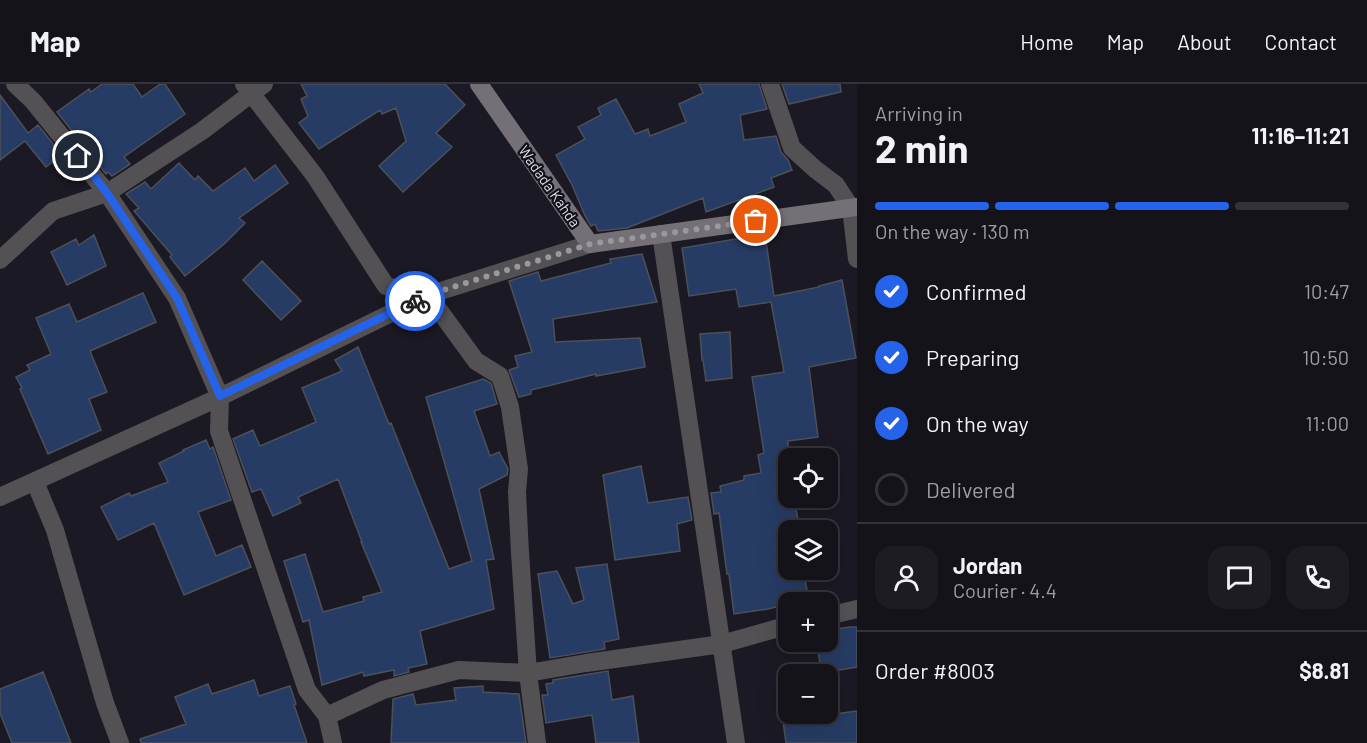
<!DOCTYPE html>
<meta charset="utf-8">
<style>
body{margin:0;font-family:Barlow,sans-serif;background:#1d1c23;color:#f1f3f6;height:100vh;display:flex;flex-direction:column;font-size:22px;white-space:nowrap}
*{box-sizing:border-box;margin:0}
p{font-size:20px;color:#9d9ea2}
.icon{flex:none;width:33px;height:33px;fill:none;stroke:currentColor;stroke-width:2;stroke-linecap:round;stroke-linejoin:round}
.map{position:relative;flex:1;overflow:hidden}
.details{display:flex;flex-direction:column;background:#14131a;width:510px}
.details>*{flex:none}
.controls{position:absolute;left:778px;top:364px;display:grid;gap:12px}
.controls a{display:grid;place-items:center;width:60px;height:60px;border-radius:12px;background:#14131a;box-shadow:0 6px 24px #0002,0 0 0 2px #333239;font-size:30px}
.pin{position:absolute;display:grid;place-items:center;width:51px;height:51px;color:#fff;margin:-26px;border:3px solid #fff;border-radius:50%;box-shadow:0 2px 6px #0007}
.courier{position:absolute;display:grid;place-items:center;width:60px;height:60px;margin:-30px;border:4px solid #2563eb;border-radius:50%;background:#fff;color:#222;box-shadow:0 2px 8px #0007}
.headline em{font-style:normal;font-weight:700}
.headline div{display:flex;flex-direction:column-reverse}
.headline{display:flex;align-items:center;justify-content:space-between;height:102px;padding:0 18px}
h1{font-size:39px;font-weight:700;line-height:45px}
.bar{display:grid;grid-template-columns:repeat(4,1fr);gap:9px 6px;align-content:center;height:72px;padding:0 18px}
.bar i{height:8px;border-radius:4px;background:#333239}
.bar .selected{background:#2563eb}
.bar p{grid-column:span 4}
.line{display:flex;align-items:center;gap:15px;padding:0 18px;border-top:2px solid #333239}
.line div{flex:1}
.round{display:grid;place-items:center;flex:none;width:63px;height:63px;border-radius:18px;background:#1d1c23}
ol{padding:0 18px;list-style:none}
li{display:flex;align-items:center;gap:18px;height:66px}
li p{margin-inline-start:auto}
li .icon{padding:6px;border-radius:50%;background:#2563eb;color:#fff;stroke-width:4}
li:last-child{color:#9d9ea2}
li i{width:33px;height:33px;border:3px solid #333239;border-radius:50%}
header{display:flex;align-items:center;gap:36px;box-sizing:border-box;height:84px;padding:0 30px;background:#14131a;border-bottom:2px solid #333239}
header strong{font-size:28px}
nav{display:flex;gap:33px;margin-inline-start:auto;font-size:21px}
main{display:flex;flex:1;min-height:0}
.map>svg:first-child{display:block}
</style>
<header>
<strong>Map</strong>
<nav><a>Home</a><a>Map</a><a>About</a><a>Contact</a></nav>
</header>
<main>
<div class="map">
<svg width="857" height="659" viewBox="0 0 857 659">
<rect width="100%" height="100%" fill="#1b1923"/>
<path fill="#273c64" stroke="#4b505b" stroke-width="1.5" d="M102,0H133L142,13L160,0H165L185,30L124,73L130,80L112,92L108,88L106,90L57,28L89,5L91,8Z
M301,0H445L465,21L436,49L452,63L403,108L379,82L406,57L396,24L382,30L380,26L319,65L299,39L308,32L301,15L307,12Z
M699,0H759L767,25L740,31L744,56L776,52L781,68L788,76L792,86L771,94L774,103L706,128L703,114L627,144L598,147L595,140L591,142L585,132L573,103L556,71L585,55L578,43L601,31L598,24L616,15L635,50L648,45L650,52L686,38L679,20L703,9Z
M782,0H840L841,8L789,20Z
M0,11L28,49L38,41L62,71L46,83L25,57L0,76Z
M179,79L195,96L198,92L213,107L245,84L254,97L275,81L288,99L239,134L245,139L223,161L185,192L170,173L172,171L134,127L139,124L126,110L145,98L151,105Z
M765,150L774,212L819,203V202L842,196L856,274L809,283L818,353L788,357L789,414H794L800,447H789V486H803L809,516L789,519V520L768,525L734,530L729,490H727L719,429L714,430L711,409L721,408L720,402L744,396V392L761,389L758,371L764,369L752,293L784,288L771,218L739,223L736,205L689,212L682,164Z
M94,151L106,182L67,201L51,168L76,155L79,161Z
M642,170L657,218L553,235L555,258L640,254L645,283L596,292V290L531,306V310L519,313L509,286L518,283L515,272L532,268L509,197L538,188L541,197L611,179L610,175Z
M262,177L301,217L281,236L243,196Z
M143,209L156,238L90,267L107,308L89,315L101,346L48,370L20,305L22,304L16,293L30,286L27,281L51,270L36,234L69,220L77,238Z
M730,248L732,294L706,297L703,276H702L700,250Z
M358,263L389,340L391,339L449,485L472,477L426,313L483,295L491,299L497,320L474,327L490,372L499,368L508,385L507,391L479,405L494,475L486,476L494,525L420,547L427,580L408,584L409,588L394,592V586L364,592L363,588L322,601L309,536L303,538L284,477L305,470L323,528L364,517L363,513L382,508L361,458H362L338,395L298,413L301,419L273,432L261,405L252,408L233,355L253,346L260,362L316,338L302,304L342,287L335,276Z
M206,356L210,365L213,363L231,416L198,428L216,472L242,461L251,483L184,511L154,439L118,456L101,423L129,409L131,412L168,398L159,379L184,367L183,366Z
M641,382L648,419L688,413L692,436L677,440L680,467L615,476L603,391Z
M607,480L619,555L604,558L605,565L550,574L538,490L557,487L573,520L584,516L576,484Z
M850,543H857V583L822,589L816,558H828V546Z
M608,587L612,616L633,612L639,659H596L592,631L546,639L542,611H548L546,600L553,599V596Z
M43,588L71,659H12L0,629V605Z
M254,596L259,612L290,602L296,620L294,621L307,659H141L140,655L186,640L175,613L208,600L212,610Z
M483,602V608L519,610L526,659H391L393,615L413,610L416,621L456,616L454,604Z
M857,627V659H786L783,637Z"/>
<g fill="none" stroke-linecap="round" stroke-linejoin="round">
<path stroke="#545155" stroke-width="18" d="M15,0L33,17L107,109L177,214L220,313L219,347L307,606L327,632L333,659
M244,0L315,92L386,202L428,211L476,277L500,292L510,323L519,385L517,408L520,469L528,589L537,659
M770,0L792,64L815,85L836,101L851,124L857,175
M661,150L736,659
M0,176L53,127L107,109L202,47L264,0
M35,398L55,446L105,619L120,659
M0,413L220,313L428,211L590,160
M828,532L857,525
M327,632L383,606L459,586L528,589L586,579L722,560L789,541"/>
<path stroke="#756f76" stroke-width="18" d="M479,0L590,160L857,123"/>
</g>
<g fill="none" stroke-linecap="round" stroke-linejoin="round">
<path stroke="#9998a0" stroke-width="6" stroke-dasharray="0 10.8" d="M415,217L428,211L590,160L756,137"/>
<path stroke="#2563eb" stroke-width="8" d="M78,72L107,109L177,214L220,312L415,217"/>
</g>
<g text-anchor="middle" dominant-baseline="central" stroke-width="4.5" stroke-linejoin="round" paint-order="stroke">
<g font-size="15" fill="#dddde4" stroke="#12101a">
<text transform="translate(550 102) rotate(55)">Wadada Kahda</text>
</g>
</g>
</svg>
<div class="controls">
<a><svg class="icon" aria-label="locate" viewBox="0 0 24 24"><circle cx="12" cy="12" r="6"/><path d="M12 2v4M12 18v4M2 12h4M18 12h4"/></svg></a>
<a><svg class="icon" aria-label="layers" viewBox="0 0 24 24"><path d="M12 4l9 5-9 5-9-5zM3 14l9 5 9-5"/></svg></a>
<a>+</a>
<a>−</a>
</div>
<div class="pin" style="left:756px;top:137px;background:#ea580c"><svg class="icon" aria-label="bag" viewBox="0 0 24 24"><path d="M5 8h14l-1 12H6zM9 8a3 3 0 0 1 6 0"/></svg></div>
<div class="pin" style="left:78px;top:72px;background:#1f2937"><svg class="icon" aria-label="home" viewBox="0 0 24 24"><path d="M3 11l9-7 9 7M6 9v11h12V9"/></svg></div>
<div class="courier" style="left:415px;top:217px"><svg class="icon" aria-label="bike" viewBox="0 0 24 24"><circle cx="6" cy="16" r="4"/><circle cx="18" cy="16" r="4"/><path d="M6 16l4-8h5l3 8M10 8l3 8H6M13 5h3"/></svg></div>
</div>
<section class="details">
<div class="headline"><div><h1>2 min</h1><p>Arriving in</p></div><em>11:16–11:21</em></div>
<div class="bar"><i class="selected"></i><i class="selected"></i><i class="selected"></i><i></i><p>On the way · 130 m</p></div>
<ol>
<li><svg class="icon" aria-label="check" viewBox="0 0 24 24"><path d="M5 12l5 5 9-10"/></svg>Confirmed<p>10:47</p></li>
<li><svg class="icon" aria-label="check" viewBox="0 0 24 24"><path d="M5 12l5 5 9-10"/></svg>Preparing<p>10:50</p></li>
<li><svg class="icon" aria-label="check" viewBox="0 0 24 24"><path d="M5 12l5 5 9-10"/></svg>On the way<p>11:00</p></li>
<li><i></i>Delivered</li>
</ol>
<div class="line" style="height:108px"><a class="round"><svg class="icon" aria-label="person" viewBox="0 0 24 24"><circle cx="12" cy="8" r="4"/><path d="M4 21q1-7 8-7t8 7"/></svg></a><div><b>Jordan</b><p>Courier · 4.4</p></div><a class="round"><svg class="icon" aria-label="chat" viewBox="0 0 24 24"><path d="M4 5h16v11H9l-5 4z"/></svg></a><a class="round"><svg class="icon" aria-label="phone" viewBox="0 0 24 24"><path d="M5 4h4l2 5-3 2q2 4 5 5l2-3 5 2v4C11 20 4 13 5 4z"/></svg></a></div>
<div class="line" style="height:78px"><div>Order #8003</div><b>$8.81</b></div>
</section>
</main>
